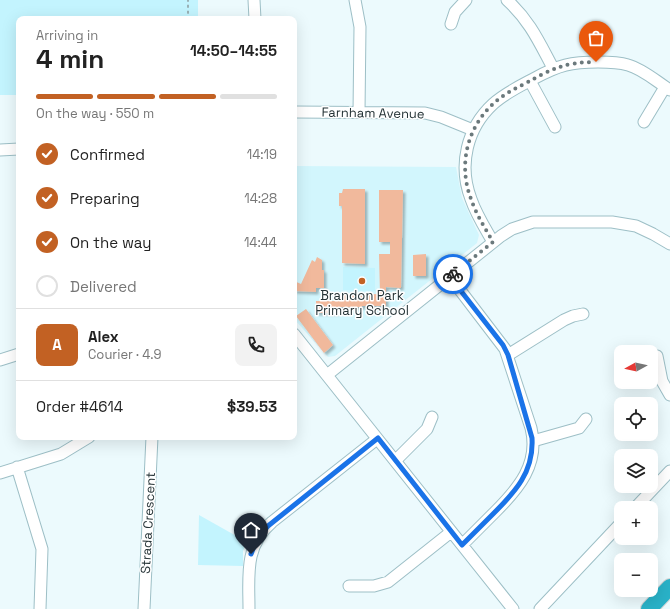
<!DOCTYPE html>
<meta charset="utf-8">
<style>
body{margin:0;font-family:"Space Grotesk",sans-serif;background:#f2f2f2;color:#222;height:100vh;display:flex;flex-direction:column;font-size:15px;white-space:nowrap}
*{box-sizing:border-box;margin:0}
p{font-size:13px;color:#767676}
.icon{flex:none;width:22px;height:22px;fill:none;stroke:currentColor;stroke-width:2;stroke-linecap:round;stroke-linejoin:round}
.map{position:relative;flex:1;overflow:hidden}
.side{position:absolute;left:16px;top:16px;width:281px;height:424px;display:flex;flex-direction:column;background:#fff;border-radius:8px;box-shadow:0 4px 16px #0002}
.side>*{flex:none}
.needle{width:26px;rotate:262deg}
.buttons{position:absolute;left:614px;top:345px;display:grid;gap:8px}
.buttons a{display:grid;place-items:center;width:44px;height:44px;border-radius:8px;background:#fff;box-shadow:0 4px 16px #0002;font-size:20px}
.pin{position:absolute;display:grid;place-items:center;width:34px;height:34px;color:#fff;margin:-41px -17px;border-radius:50% 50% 50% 0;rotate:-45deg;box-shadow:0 0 4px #0007}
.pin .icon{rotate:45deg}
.courier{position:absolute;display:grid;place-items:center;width:40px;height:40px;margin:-20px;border:3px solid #1a73e8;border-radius:50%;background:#fff;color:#222;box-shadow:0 1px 5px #0007}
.headline em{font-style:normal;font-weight:600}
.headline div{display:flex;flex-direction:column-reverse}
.headline{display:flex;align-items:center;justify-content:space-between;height:68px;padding:0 20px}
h1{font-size:26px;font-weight:600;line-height:30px}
.bar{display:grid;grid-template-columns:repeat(4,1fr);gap:6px 4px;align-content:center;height:48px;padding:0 20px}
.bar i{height:5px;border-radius:3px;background:#e0e0e0}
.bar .active{background:#c26123}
.bar p{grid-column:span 4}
.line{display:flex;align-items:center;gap:10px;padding:0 20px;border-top:1px solid #e0e0e0}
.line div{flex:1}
.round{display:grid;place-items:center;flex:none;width:42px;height:42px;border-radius:8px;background:#f2f2f2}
ol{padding:0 20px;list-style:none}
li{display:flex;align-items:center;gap:12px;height:44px}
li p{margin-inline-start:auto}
li .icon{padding:4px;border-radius:50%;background:#c26123;color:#fff;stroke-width:4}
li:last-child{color:#767676}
li i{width:22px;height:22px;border:2px solid #e0e0e0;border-radius:50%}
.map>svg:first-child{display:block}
</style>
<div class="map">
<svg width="670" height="609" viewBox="0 0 670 609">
<defs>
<filter id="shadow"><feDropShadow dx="2.5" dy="2.5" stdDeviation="1" flood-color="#0004"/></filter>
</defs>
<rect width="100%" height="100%" fill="#ecfafd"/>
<path fill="#d2f6fd" d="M294,166L456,167L462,198L479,235L477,243L335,356L328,357L294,319Z"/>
<path fill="#c3f4fe" d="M0,0H198V19H19V95H0Z
M343,267L375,268V291L343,290Z
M199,515L247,542L243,551V566L198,565Z"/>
<path fill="#f1b99c" filter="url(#shadow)" d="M343,189H365V264L342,263V206H339V193H342Z
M379,190H403L401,288L386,287V306H362V307H338L337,313H316V301H341V295L380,294L379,254H390V242H379Z
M426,254V276H413V255Z
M317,257L322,260V270H324V288H316V292L294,291V281L301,284L312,260L315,262Z
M306,309L333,345L324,353L296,316Z"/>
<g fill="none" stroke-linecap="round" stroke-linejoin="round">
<g stroke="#9dbfc6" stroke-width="13">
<path id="minor" d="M254,0L255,19
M355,0L360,27L359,112
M507,0C530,21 539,42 553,68
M451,24L455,12L466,0
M530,81L555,127
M294,112L425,113L441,117L473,130
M644,122L665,87
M0,150L19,149
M493,242C485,228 476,214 471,199C458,165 467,128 493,104C505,93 520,86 535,78C559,65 571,62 598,62C609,62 618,62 628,65C643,69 657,82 670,90
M450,277L505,349L531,428C540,464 518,489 495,512C484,523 473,534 462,545
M294,334L513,609
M508,355L564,320L573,316L583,314
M657,356L662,381L670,395
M0,360L19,354
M327,375L501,236L512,229L533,222H612L636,226L653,234L670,244
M533,441L579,428L586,419
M395,461L427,429L432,417
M17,467L42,549L40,609
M0,473L61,454L89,437
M635,508L670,471
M349,586H374L388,582L451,532
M144,609L152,437
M249,609C249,576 244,546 272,522L377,439
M540,609L621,523"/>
</g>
<g stroke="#d3d6d7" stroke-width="18">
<path id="highway" d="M649,609L670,587"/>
</g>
<path stroke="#8c9a9d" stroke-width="1.5" stroke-dasharray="3 3" stroke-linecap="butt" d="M185,19L188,13V0"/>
<use href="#minor" stroke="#fff" stroke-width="11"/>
<use href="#highway" stroke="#29b2c8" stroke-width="16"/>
</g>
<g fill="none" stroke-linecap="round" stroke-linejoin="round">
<path stroke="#6b797c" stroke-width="4" stroke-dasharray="0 7.2" d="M453,274L493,242C485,228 476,214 471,199C458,165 467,128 493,104C502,95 513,90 524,84C552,69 564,62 596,62"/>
<path stroke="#1a73e8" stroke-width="5" d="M251,554L256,541L268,526L378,438L462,545C472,535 482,525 493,514C515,492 534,472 532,438L508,355L503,345L450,277L453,274"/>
</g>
<circle fill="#c26123" stroke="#fff" stroke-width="1.5" cx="362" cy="281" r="4"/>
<g text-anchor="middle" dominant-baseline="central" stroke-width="3" stroke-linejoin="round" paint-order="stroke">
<g font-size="13" fill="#253336" stroke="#fff">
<text transform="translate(373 113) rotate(1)">Farnham Avenue</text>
<text transform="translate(148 523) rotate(-87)">Strada Crescent</text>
</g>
<g font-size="13" fill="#253336" stroke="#fff">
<text x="362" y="295">Brandon Park<tspan x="362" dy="15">Primary School</tspan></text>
</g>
</g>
</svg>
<div class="buttons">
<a><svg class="needle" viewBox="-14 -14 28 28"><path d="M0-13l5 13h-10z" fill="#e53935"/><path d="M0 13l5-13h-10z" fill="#767676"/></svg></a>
<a><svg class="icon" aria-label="locate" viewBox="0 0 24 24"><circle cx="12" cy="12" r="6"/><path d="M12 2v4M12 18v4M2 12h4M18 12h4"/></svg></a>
<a><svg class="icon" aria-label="layers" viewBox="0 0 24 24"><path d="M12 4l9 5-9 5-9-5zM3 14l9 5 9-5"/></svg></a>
<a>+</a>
<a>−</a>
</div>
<div class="pin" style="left:596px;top:62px;background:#ea580c"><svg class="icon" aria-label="bag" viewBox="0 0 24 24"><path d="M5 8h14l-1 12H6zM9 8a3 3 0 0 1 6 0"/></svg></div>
<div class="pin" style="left:251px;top:554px;background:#1f2937"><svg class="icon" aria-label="home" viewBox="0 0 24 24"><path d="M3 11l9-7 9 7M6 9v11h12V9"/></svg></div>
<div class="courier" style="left:453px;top:274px"><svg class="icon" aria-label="bike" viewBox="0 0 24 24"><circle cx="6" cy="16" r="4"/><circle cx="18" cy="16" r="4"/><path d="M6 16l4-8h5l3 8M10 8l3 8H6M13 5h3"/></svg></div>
<section class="side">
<div class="headline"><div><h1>4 min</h1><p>Arriving in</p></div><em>14:50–14:55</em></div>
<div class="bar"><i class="active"></i><i class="active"></i><i class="active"></i><i></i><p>On the way · 550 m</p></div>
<ol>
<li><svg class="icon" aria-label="check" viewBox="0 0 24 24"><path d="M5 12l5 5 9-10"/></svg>Confirmed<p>14:19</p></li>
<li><svg class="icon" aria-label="check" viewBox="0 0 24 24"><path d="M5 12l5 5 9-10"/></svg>Preparing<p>14:28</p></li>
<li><svg class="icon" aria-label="check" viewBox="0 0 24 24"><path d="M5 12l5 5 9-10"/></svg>On the way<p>14:44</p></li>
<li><i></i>Delivered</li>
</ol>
<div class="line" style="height:72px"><b class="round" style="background:#c26123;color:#fff">A</b><div><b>Alex</b><p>Courier · 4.9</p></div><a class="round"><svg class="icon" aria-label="phone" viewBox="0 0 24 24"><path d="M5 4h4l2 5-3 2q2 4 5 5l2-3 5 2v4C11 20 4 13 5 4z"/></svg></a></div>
<div class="line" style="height:52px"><div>Order #4614</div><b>$39.53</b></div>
</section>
</div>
